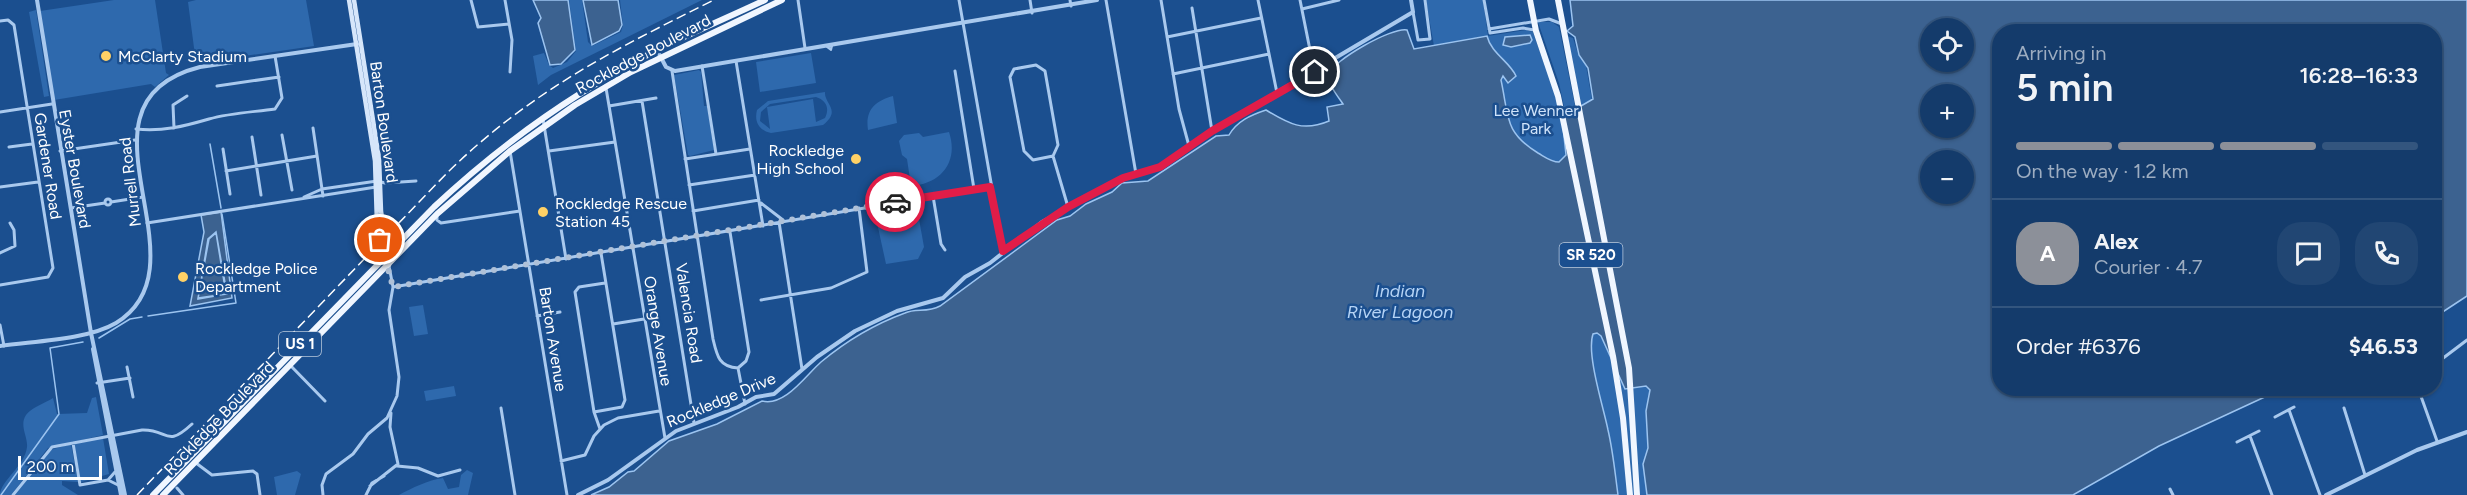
<!DOCTYPE html>
<meta charset="utf-8">
<style>
body{margin:0;font-family:Figtree,sans-serif;background:#214673;color:#f1f3f6;height:100vh;display:flex;flex-direction:column;font-size:22px;white-space:nowrap}
*{box-sizing:border-box;margin:0}
p{font-size:20px;color:#9dadc1}
.icon{flex:none;width:33px;height:33px;fill:none;stroke:currentColor;stroke-width:2;stroke-linecap:round;stroke-linejoin:round}
.map{position:relative;flex:1;overflow:hidden}
.panel{position:absolute;left:1992px;top:24px;width:450px;height:372px;display:flex;flex-direction:column;background:#143b6b;border-radius:24px;box-shadow:0 2px 4px #0004,0 0 0 2px #33557e}
.panel>*{flex:none}
.fabs{position:absolute;left:1920px;top:18px;display:grid;gap:12px}
.fabs a{display:grid;place-items:center;width:54px;height:54px;border-radius:50%;background:#143b6b;box-shadow:0 2px 4px #0004,0 0 0 2px #33557e;font-size:30px}
.scale{position:absolute;left:18px;bottom:15px;width:84px;box-sizing:border-box;padding-left:6px;border:3px solid #fff;border-top:0;font-size:16px;line-height:21px;white-space:nowrap;color:#fff;-webkit-text-stroke:4px #1b4f8f;paint-order:stroke}
.pin{position:absolute;display:grid;place-items:center;width:51px;height:51px;color:#fff;margin:-26px;border:3px solid #fff;border-radius:50%;box-shadow:0 2px 6px #0007}
.courier{position:absolute;display:grid;place-items:center;width:60px;height:60px;margin:-30px;border:4px solid #e11d48;border-radius:50%;background:#fff;color:#222;box-shadow:0 2px 8px #0007}
.headline em{font-style:normal;font-weight:600}
.headline div{display:flex;flex-direction:column-reverse}
.headline{display:flex;align-items:center;justify-content:space-between;height:102px;padding:0 24px}
h1{font-size:39px;font-weight:600;line-height:45px}
.bar{display:grid;grid-template-columns:repeat(4,1fr);gap:9px 6px;align-content:center;height:72px;padding:0 24px}
.bar i{height:8px;border-radius:4px;background:#33557e}
.bar .active{background:#8c9099}
.bar p{grid-column:span 4}
.line{display:flex;align-items:center;gap:15px;padding:0 24px;border-top:2px solid #33557e}
.line div{flex:1}
.round{display:grid;place-items:center;flex:none;width:63px;height:63px;border-radius:24px;background:#214673}
.map>svg:first-child{display:block}
</style>
<div class="map">
<svg width="2467" height="495" viewBox="0 0 2467 495">
<rect width="100%" height="100%" fill="#1b4f8f"/>
<path fill="#2e69ad" fill-rule="evenodd" d="M114,0H155L166,73L169,75L155,87L151,84L54,100L40,11Z
M196,0H306L314,46L196,63L188,2Z
M569,0H582L588,42L592,46L621,32L623,25L620,0H702L551,75L538,85L533,56L544,53L549,65L553,68L567,62L576,51Z
M1426,0H1483L1488,36L1526,30L1533,32L1563,117L1566,155L1559,162C1551,162 1545,157 1538,153C1504,132 1509,117 1501,80L1502,75L1509,83L1516,76C1509,61 1492,53 1487,36L1434,46Z
M36,10L49,96L44,97L29,12Z
M1538,22H1552L1559,27L1575,106L1565,111L1559,83Z
M1567,36L1573,38L1578,54L1586,66L1592,100L1581,105Z
M811,53L816,83L760,92L756,62Z
M699,70L701,72L704,106H707L714,150L690,156L688,155L674,75Z
M825,92C824,104 842,110 823,125L771,133C759,130 754,122 757,110L768,101ZM816,97C826,100 830,108 825,118L816,122L813,99L767,107L770,129L760,121L761,112L770,104Z
M893,96L897,123L868,130C865,110 875,101 893,96Z
M949,132C959,162 941,184 911,186L907,159L902,155L899,141L904,135L919,133L923,137Z
M916,202L924,247L918,259L886,264L874,209Z
M423,305L428,334L414,336L409,307Z
M1597,333L1601,336L1625,389L1646,386L1650,390L1646,411L1648,448L1643,464L1647,495H1618C1615,473 1613,451 1608,430C1603,406 1585,357 1593,334Z
M454,386L456,396L426,401L424,391Z
M96,397L103,435L48,448L11,495H0C0,481 25,466 27,447C28,437 19,425 26,415C31,408 45,403 53,398L57,414L87,413L92,398Z
M103,438L109,474L81,482L74,444Z
M71,444L78,482L62,481V485L78,495H15L50,450Z
M467,470L473,473L468,495H399C412,488 428,480 443,478L448,489L459,487L461,475Z
M297,471L301,474L295,495H277L274,477Z"/>
<path fill="#3c6290" stroke="#9cc4f0" stroke-width="1.5" fill-rule="evenodd" d="M533,0H568L575,50L561,64L550,65L538,23L541,18Z
M583,0H618L622,25L619,31L592,45Z
M1570,0H2467V296L2435,317L2434,32H2000V388L2282,389L2159,446L2073,495H1647L1643,464L1648,448L1646,411L1650,390L1646,386L1625,389L1601,336L1597,333L1593,334C1586,354 1604,409 1608,430C1613,451 1615,473 1618,495H591L609,487L628,472L634,471L669,441L717,424L762,401C785,407 806,375 821,362C845,342 875,324 905,313C916,308 927,313 940,306L1057,220L1070,216L1086,204L1112,192L1122,183L1148,181L1216,136L1229,135C1237,121 1251,115 1266,110C1289,124 1303,132 1329,121L1327,107L1343,104C1339,98 1326,82 1328,75C1333,60 1392,27 1407,30L1414,49L1487,36C1491,53 1510,62 1516,76L1508,83L1503,76L1501,80C1509,117 1504,132 1538,153C1545,157 1551,162 1559,162L1566,155L1562,117L1593,99L1588,68L1579,55L1575,37L1567,31L1573,26ZM1930,28H1964V62H1930ZM1930,94H1964V128H1930ZM1930,160H1964V194H1930Z
M1530,35L1532,40L1530,43L1511,47L1503,45L1505,37Z
M221,212L232,298L190,306L204,232L201,215ZM216,232L227,294L198,299L208,239Z
M216,233L226,294L198,298L209,239Z"/>
<g fill="none" stroke-linecap="round" stroke-linejoin="round">
<path stroke="#9cc4f0" stroke-width="1.5" d="M210,144L221,208
M148,316L236,303L222,214
M99,338L130,319L142,317
M1,495L59,414L50,348L83,342"/>
<path stroke="#a9c9ee" stroke-width="2" d="M832,46L831,50L827,47Z"/>
<path stroke="#a9c9ee" stroke-width="3" d="M471,0L478,27L509,24
M505,0L512,40L510,72
M798,0L805,48
M959,0L1003,251
M1030,0L1032,13
M1070,0L1071,6
M1106,0L1136,174
M1161,0L1179,109L1189,146
M1258,0L1277,93
M1300,0L1314,70
M1484,0L1490,33L1523,28L1534,30
M1192,8L1212,131
M1302,9L1339,0
M1413,12L1418,40L1430,39L1425,0
M0,21L8,20L14,25L53,268L48,277L0,285
M1489,29L1549,19L1562,24
M1167,37L1261,18
M736,61L763,226
M1036,65L1045,71L1058,145L1053,156L1033,160L1024,151L1010,77L1014,69Z
M702,66L716,154
M672,71L713,339C717,356 719,367 738,368
M955,71L974,189
M1173,74L1269,54
M217,86L279,77
M606,88L665,438
M642,101L694,423
M609,106L656,98
M0,112L52,104
M543,119L566,259
M174,128L173,105L187,96
M313,128L323,196
M136,129C162,132 185,126 209,119C230,113 254,112 275,109L282,98L275,56
M282,135L292,190
M252,137L261,195
M9,147L32,144
M223,149L230,194
M60,151L135,140
M510,151L567,495
M549,151L615,142
M1053,156L1068,207
M685,159L750,149
M226,171L317,156
M689,185L755,175
M0,187L38,182
M933,196L941,244L945,250
M304,197L322,189L377,181L385,183L416,181
M105 202a3 3 0 1 1 6 0a3 3 0 1 1-6 0Z
M111,202L143,197
M761,203L783,220
M71,208L105,203
M693,211L759,200
M437,214V220L441,223L520,211
M779,222L802,369
M147,223L376,187
M730,232L749,352L746,361L738,368
M0,253L15,246L14,230L10,223
M393,287L990,187
M761,300L831,288L867,272L859,208
M537,316L560,312
M613,324L644,319
M0,325L4,346
M290,365L325,401
M2434,365L2467,340
M127,367L133,397
M738,368L745,404
M97,383L130,378
M2418,388L2437,441
M501,408L515,495
M2344,408L2365,475
M2289,410L2320,495
M594,412L622,407L625,400L601,253
M2275,417L2294,407
M600,429L594,412L575,292L579,287L605,283
M2250,436L2272,495
M2237,442L2259,431
M73,443L80,485L108,480L118,485
M561,461L585,455L594,436L604,425L618,418L659,411
M196,463L212,475L253,471L257,474L260,495
M397,466L418,468L438,476L460,470
M108,480L115,472
M370,486L398,464L390,427L391,413
M177,488L183,495
M2170,489L2173,495
M13,495L52,447L142,430C169,429 165,449 192,424
M323,495L322,485L326,474L353,454L368,434L387,418L397,396L399,377L389,310L393,287L389,266
M366,495L372,483L384,476"/>
<path stroke="#a9c9ee" stroke-width="4" d="M37,0L91,333L125,495
M657,50L666,67L675,71L1097,0
M0,346C34,341 87,340 116,323C213,264 59,103 200,67L357,44
M93,349L121,495
M578,495L608,480L676,431L738,407L756,397L774,394L817,357L855,331L897,311L943,298L965,277L990,263L1042,222L1123,178L1160,167L1212,131L1413,12L1411,0
M2326,495L2417,450L2467,432"/>
<path stroke="#d6e6fa" stroke-width="4.5" d="M349,0L375,161L377,224L385,257
M354,0L379,158L381,211L389,265"/>
<path stroke="#f0f6ff" stroke-width="6" d="M1530,0L1536,31L1558,96L1613,356L1623,418L1630,495
M1558,0L1629,368L1637,495
M384,234L392,239L404,237
M153,495L434,207C501,144 576,91 657,50C693,32 729,17 765,0
M163,495L437,214L510,151L575,105L631,72L782,0"/>
<path stroke="#fff" stroke-width="1.5" stroke-dasharray="10 4.5" stroke-linecap="butt" d="M137,495L446,174C528,93 613,50 714,0"/>
</g>
<g fill="none" stroke-linecap="round" stroke-linejoin="round">
<path stroke="#afc1d8" stroke-width="6" stroke-dasharray="0 10.8" d="M380,240L393,287L895,202"/>
<path stroke="#e11d48" stroke-width="8" d="M895,202L990,187L1003,251L1068,207L1123,178L1160,167L1212,131L1315,72"/>
</g>
<g fill="#ffd166" stroke="#1b4f8f" stroke-width="2">
<circle cx="106" cy="56" r="6"/>
<circle cx="856" cy="159" r="6"/>
<circle cx="543" cy="212" r="6"/>
<circle cx="183" cy="277" r="6"/>
</g>
<g text-anchor="middle" dominant-baseline="central" stroke-width="5" stroke-linejoin="round" paint-order="stroke">
<g fill="#1b4f8f" stroke="#bbcadd" stroke-width="1.5">
<rect x="1559.5" y="243" width="63" height="24" rx="4.5"/>
<rect x="279" y="332" width="42" height="24" rx="4.5"/>
</g>
<g font-size="15" font-weight="bold" fill="#fff">
<text x="1591" y="255">SR 520</text>
<text x="300" y="344">US 1</text>
</g>
<g font-size="16" fill="#fff" stroke="#1b4f8f">
<text transform="translate(643 54) rotate(-28)">Rockledge Boulevard</text>
<text transform="translate(384 122) rotate(82)">Barton Boulevard</text>
<text transform="translate(48 166) rotate(81)">Gardener Road</text>
<text transform="translate(75 169) rotate(80)">Eyster Boulevard</text>
<text transform="translate(130 182) rotate(-97)">Murrell Road</text>
<text transform="translate(689 313) rotate(81)">Valencia Road</text>
<text transform="translate(658 331) rotate(81)">Orange Avenue</text>
<text transform="translate(553 339) rotate(81)">Barton Avenue</text>
<text transform="translate(721 400) rotate(-23)">Rockledge Drive</text>
<text transform="translate(219 418) rotate(-46)">Rockledge Boulevard</text>
</g>
<g font-size="16" fill="#fff" stroke="#1b4f8f" text-anchor="start">
<text x="118" y="56">McClarty Stadium</text>
<text x="844" y="150" text-anchor="end">Rockledge<tspan x="844" dy="18">High School</tspan></text>
<text x="555" y="203">Rockledge Rescue<tspan x="555" dy="18">Station 45</tspan></text>
<text x="195" y="268">Rockledge Police<tspan x="195" dy="18">Department</tspan></text>
</g>
<g font-size="16" fill="#cfe3fa" stroke="#1b4f8f">
<text x="1536" y="110">Lee Wenner<tspan x="1536" dy="18">Park</tspan></text>
</g>
<g font-size="18" font-style="italic" fill="#b5d3f5" stroke="#1b4f8f">
<text x="1400" y="291">Indian<tspan x="1400" dy="21">River Lagoon</tspan></text>
</g>
</g>
</svg>
<div class="fabs">
<a><svg class="icon" aria-label="locate" viewBox="0 0 24 24"><circle cx="12" cy="12" r="6"/><path d="M12 2v4M12 18v4M2 12h4M18 12h4"/></svg></a>
<a>+</a>
<a>−</a>
</div>
<div class="scale">200 m</div>
<div class="pin" style="left:380px;top:240px;background:#ea580c"><svg class="icon" aria-label="bag" viewBox="0 0 24 24"><path d="M5 8h14l-1 12H6zM9 8a3 3 0 0 1 6 0"/></svg></div>
<div class="pin" style="left:1315px;top:72px;background:#1f2937"><svg class="icon" aria-label="home" viewBox="0 0 24 24"><path d="M3 11l9-7 9 7M6 9v11h12V9"/></svg></div>
<div class="courier" style="left:895px;top:202px"><svg class="icon" aria-label="car" viewBox="0 0 24 24"><path d="M5 17H2v-5l4-1 3-4h7l3 4 3 1v5h-3M9 17h6M6 11h13"/><circle cx="7" cy="17" r="2"/><circle cx="17" cy="17" r="2"/></svg></div>
<section class="panel">
<div class="headline"><div><h1>5 min</h1><p>Arriving in</p></div><em>16:28–16:33</em></div>
<div class="bar"><i class="active"></i><i class="active"></i><i class="active"></i><i></i><p>On the way · 1.2 km</p></div>
<div class="line" style="height:108px"><b class="round" style="background:#8c9099;color:#fff">A</b><div><b>Alex</b><p>Courier · 4.7</p></div><a class="round"><svg class="icon" aria-label="chat" viewBox="0 0 24 24"><path d="M4 5h16v11H9l-5 4z"/></svg></a><a class="round"><svg class="icon" aria-label="phone" viewBox="0 0 24 24"><path d="M5 4h4l2 5-3 2q2 4 5 5l2-3 5 2v4C11 20 4 13 5 4z"/></svg></a></div>
<div class="line" style="height:78px"><div>Order #6376</div><b>$46.53</b></div>
</section>
</div>
